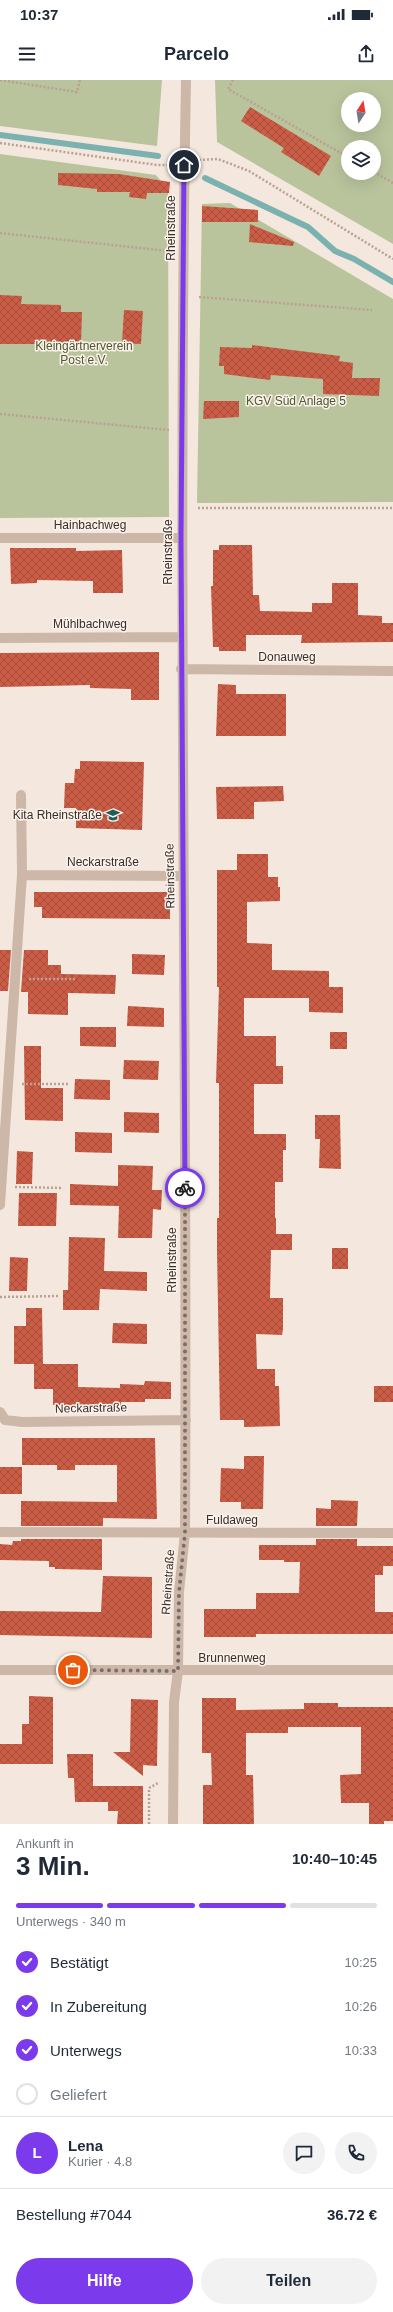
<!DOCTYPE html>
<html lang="de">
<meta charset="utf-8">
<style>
body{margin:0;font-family:Arial,sans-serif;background:#f2f2f3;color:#1f2937;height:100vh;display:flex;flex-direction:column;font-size:15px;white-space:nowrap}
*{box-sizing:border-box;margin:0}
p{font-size:13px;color:#747a83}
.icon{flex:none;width:22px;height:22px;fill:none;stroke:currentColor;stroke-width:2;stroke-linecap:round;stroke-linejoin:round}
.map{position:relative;height:1744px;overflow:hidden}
.drawer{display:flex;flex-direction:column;background:#fff;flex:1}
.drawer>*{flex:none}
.needle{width:26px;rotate:12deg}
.controls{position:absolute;left:341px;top:12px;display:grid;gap:8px}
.controls a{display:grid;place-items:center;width:40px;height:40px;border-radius:50%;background:#fff;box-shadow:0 4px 16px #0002;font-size:20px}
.pin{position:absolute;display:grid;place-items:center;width:34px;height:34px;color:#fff;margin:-17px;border:2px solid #fff;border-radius:50%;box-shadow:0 1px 4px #0007}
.courier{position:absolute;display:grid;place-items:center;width:40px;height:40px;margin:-20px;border:3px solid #7c3aed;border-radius:50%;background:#fff;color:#222;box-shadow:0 1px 5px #0007}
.summary em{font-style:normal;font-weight:800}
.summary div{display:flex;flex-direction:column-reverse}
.summary{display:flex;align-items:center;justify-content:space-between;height:68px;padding:0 16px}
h1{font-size:26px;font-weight:800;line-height:30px}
.bar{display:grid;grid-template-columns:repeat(4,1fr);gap:6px 4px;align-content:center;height:48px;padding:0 16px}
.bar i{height:5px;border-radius:3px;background:#e0e1e3}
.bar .on{background:#7c3aed}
.bar p{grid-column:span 4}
.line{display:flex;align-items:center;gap:10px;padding:0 16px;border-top:1px solid #e0e1e3}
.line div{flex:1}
.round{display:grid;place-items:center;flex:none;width:42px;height:42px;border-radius:21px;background:#f2f2f3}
ol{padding:0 16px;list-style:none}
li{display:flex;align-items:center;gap:12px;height:44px}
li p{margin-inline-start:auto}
li .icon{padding:4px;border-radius:50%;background:#7c3aed;color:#fff;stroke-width:4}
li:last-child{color:#747a83}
li i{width:22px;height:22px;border:2px solid #e0e1e3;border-radius:50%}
.action{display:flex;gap:8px;margin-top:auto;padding:8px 16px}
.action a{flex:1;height:46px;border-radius:24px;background:#7c3aed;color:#fff;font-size:16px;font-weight:800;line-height:46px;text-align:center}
.action a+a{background:#f2f2f3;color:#1f2937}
.status{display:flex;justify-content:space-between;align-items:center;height:28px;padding:0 20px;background:#fff;direction:ltr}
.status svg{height:11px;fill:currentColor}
header{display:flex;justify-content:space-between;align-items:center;height:52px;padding:0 16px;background:#fff;font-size:18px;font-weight:800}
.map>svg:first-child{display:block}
</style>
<div class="status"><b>10:37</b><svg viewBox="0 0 49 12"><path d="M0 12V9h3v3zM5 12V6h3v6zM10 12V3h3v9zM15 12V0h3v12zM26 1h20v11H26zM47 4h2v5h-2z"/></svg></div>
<header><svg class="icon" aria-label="menu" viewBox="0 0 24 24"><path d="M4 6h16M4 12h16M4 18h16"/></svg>Parcelo<svg class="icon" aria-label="share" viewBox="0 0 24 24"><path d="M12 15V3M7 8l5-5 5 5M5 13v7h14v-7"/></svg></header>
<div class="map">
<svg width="393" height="1744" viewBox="0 0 393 1744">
<defs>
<pattern id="building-cross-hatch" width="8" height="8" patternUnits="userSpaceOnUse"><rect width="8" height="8" fill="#cb5c45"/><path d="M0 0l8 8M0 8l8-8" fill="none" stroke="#a64c3a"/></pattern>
</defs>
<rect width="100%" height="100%" fill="#f4e8de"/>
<path fill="#b9c49d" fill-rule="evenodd" d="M0,0H162L157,66L0,46Z
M215,0H393V164L217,62ZM348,19H374V45H348ZM348,67H374V93H348Z
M0,74L156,95L168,109L169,437L0,438Z
M230,123L393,219V422L197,423L202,124Z"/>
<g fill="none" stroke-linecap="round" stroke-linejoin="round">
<path stroke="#7bb2b0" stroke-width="6" d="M0,55L158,76
M205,98L308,147L335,171L354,179L393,202"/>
</g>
<path fill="url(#building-cross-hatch)" d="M250,27L331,76L319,96L281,72L284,68L241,41Z
M58,93L119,94L170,102L169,113H147L146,119L129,117L130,112H97V109L58,105Z
M202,126L258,130V142H202Z
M250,144L294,162L293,166L249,162Z
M0,215L22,216L21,224L61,225V232H82L81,264H0Z
M124,230L143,231L141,264L122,263Z
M252,265L340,276L339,281L353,283L352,298H380L379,316L323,314V299L271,295L270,300L224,294V286H219L220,267L252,268Z
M204,321H239V337L203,339Z
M219,465H252L253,515H259L260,531L312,532V523H332V503H358V535L382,536V543H393V562L301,563L302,555H246V571H219V567H213L211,506H213V470H219Z
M10,468H76V471L122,470L123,513H93V501L37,500V503L11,504Z
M159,572V620H131V609L90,608V605L0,607V573Z
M218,604L236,605V614H286V656H216Z
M80,681L144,682L142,750L76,748V728H64L65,703H74L75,689H80Z
M283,706L284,721L254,722V739H217L216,707Z
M237,774H268V797H278V807H280V821L247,822V863L272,864V890L329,891V907H343V933L309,932V918H244V956H276V986H283V1004H254V1054H286V1070H283V1102H275V1138H276V1154H292V1170H271L270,1218H283V1249L282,1255L256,1254L257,1289H275V1306H279L280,1346L244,1347V1340H220L217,1170V1138H219V1003H216L219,907H217V790H237Z
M34,812H170V839L42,838V827H34Z
M0,870H11L8,911H0Z
M24,870H48V885H61V894L116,895L115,914L68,913V935L28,934V912H21Z
M132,874L165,875L164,895L132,894Z
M128,926L164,928V947L127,946Z
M80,947H116V967L80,966Z
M330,952H347V969H330Z
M24,966H41V1008H63V1041L25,1040Z
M124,980L159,981L158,1000L123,999Z
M75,999L110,1000V1020L74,1019Z
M124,1032L159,1033V1053L124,1052Z
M315,1035H340L341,1089L319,1088L320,1059H315Z
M75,1052L112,1053V1073L75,1072Z
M17,1071L33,1072L32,1104H16Z
M118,1085L153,1086L152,1110H162L161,1130L153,1129L152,1158H118L119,1126L70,1125V1104L118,1106Z
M19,1113H57L56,1146H18Z
M69,1157L105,1158L104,1191L147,1192V1211L100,1209L99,1230H63V1210H68Z
M332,1168H348V1189H332Z
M10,1177L28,1178L27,1211H9Z
M26,1228H42L43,1284H14V1246H26Z
M113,1243L147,1244V1264L112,1263Z
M34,1284H78V1307L120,1308V1304L144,1305L145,1301L171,1302V1319H145V1322H121V1326L53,1325V1309H34Z
M374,1306H393V1322H374Z
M22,1358H155L157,1439L103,1438V1446H21V1421L117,1422V1385H75V1390H57V1385H22Z
M244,1376H264L263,1429H241V1422H220L221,1388L244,1389Z
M0,1387H22V1414H0Z
M331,1420L358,1421L357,1446H316V1428L331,1429Z
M21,1459H102V1490L55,1489V1487H49V1481L0,1480V1464L12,1465L13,1461H21Z
M316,1459H357V1466H393V1486H383V1495H375V1532H393V1554H256V1557H204V1529H256V1513H299L300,1482H284V1480H259V1465H316Z
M103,1496L152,1497V1558L0,1555V1531L101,1532Z
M29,1616L53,1617V1684H0V1664H22V1644H29Z
M202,1618H236V1630L304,1629V1623H338V1627H393V1741H384V1744H369V1723H341L340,1695L361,1694V1647H288V1653H246V1695H253L254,1744H203V1705H212L211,1673H202Z
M131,1619L158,1620L157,1686L143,1685V1696L113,1672H130Z
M67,1674H93V1706H143V1744H117L118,1731H108V1722H75L74,1698H68Z"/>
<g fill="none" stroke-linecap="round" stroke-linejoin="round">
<path stroke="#b9a093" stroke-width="2.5" stroke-dasharray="2 2" stroke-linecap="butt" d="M0,0L77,12L80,0
M233,0L228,9L348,77
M0,63L157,85H171
M199,80L218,79L249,91L393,179
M374,92L393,103
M0,153L168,171
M199,217L372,230
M0,334L169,350
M198,428H393
M29,899H76
M22,1004H69
M15,1107L63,1108
M0,1217L59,1216
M149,1744V1708L158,1703"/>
<path stroke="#cdb7a9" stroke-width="10" d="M0,458H181
M0,558L181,557
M181,589L393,591
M21,715L22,795
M0,1125L22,795L183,796
M0,1332L5,1340L22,1342L186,1340
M0,1452L393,1453
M0,1590H393
M173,1744L174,1622L178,1591L179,1512L185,1453C188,969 177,484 186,0"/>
</g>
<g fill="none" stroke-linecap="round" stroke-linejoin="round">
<path stroke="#7a6e68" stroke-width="4" stroke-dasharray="0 7.2" d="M73,1590L178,1591L179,1512L185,1453V1108"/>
<path stroke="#7c3aed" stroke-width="5" d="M184,85L181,458L185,1108"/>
</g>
<defs>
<g id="school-bare" transform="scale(1.08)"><path d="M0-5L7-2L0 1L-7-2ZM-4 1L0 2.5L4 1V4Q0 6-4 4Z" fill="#1c5d5d" stroke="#fbf2eb" stroke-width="2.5" paint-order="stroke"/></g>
</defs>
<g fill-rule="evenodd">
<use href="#school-bare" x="113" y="735"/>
</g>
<g text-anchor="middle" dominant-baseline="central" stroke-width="3" stroke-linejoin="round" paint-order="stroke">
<g font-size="12" fill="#392d29" stroke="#fbf2eb">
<text transform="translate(171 148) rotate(-90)">Rheinstraße</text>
<text x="90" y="445">Hainbachweg</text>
<text transform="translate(168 472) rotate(-90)">Rheinstraße</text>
<text x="90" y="544">Mühlbachweg</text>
<text x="287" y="577">Donauweg</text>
<text x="103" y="782">Neckarstraße</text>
<text transform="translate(170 796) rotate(-91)">Rheinstraße</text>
<text transform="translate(172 1180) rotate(-90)">Rheinstraße</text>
<text transform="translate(91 1328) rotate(-1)">Neckarstraße</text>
<text x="232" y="1440">Fuldaweg</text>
<text transform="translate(168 1502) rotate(-86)">Rheinstraße</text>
<text x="232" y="1578">Brunnenweg</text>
</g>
<g font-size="12" fill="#4c592c" stroke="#fbf2eb">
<text x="84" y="266">Kleingärtnerverein<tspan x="84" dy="14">Post e.V.</tspan></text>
<text x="296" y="321">KGV Süd Anlage 5</text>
</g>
<g font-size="12" fill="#392d29" stroke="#fbf2eb" text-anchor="end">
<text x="102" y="735">Kita Rheinstraße</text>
</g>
</g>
</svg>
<div class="controls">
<a><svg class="needle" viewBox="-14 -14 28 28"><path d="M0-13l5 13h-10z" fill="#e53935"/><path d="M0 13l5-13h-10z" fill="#747a83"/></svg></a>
<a><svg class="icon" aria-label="layers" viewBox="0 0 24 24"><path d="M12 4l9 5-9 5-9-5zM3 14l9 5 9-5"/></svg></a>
</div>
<div class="pin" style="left:73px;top:1590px;background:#ea580c"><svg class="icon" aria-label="bag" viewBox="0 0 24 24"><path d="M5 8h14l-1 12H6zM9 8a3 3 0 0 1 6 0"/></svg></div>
<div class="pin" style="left:184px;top:85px;background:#1f2937"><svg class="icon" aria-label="home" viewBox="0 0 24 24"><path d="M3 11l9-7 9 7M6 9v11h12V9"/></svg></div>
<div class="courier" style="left:185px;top:1108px"><svg class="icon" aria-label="bike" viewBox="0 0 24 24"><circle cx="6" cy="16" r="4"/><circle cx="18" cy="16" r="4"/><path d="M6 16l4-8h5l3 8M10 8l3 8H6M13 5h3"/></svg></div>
</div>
<section class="drawer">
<div class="summary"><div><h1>3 Min.</h1><p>Ankunft in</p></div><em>10:40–10:45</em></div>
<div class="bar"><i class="on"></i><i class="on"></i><i class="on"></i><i></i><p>Unterwegs · 340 m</p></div>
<ol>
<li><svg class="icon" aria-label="check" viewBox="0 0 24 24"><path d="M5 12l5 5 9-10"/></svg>Bestätigt<p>10:25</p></li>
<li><svg class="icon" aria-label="check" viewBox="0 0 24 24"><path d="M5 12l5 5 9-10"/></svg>In Zubereitung<p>10:26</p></li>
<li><svg class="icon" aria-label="check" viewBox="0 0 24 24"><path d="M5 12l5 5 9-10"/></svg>Unterwegs<p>10:33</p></li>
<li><i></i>Geliefert</li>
</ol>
<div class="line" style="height:72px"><b class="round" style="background:#7c3aed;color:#fff">L</b><div><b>Lena</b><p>Kurier · 4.8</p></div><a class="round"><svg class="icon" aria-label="chat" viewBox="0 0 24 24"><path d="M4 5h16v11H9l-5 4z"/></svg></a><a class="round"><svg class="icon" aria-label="phone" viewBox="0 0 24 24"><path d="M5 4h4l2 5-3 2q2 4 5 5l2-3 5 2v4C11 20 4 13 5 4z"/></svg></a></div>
<div class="line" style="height:52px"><div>Bestellung #7044</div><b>36.72 €</b></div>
<div class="action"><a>Hilfe</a><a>Teilen</a></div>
</section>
